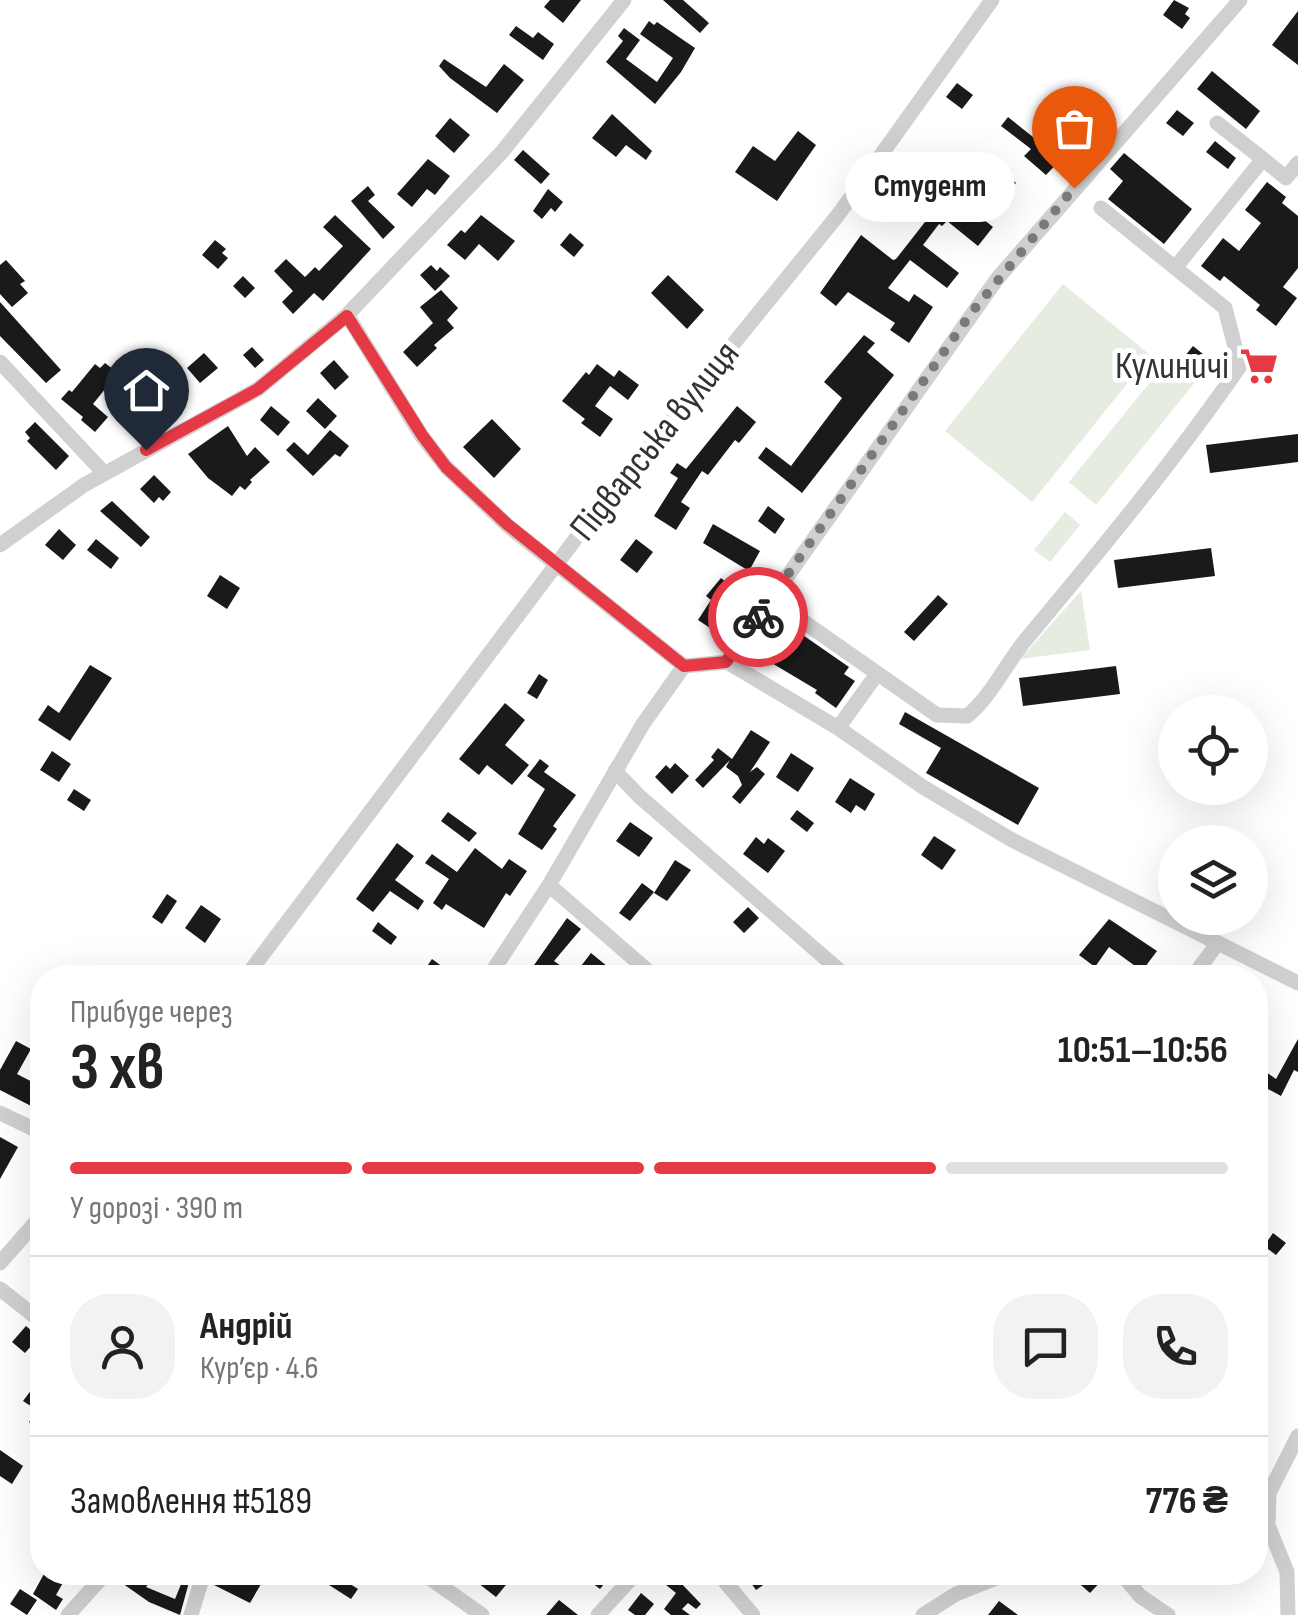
<!DOCTYPE html>
<html lang="uk">
<meta charset="utf-8">
<style>
body{margin:0;font-family:"Sofia Sans Condensed",sans-serif;background:#f2f2f2;color:#222;height:100vh;display:flex;flex-direction:column;font-size:38px;white-space:nowrap}
*{box-sizing:border-box;margin:0}
p{font-size:32px;color:#767676}
.icon{flex:none;width:55px;height:55px;fill:none;stroke:currentColor;stroke-width:2;stroke-linecap:round;stroke-linejoin:round}
.map{position:relative;flex:1;overflow:hidden}
.side{position:absolute;left:30px;top:965px;width:1238px;height:620px;display:flex;flex-direction:column;background:#fff;border-radius:40px;box-shadow:0 10px 40px #0002}
.side>*{flex:none}
.fabs{position:absolute;left:1158px;top:695px;display:grid;gap:20px}
.fabs a{display:grid;place-items:center;width:110px;height:110px;border-radius:50%;background:#fff;box-shadow:0 10px 40px #0002;font-size:50px}
.pin{position:absolute;display:grid;place-items:center;width:85px;height:85px;color:#fff;margin:-102px -42px;border-radius:50% 50% 50% 0;rotate:-45deg;box-shadow:0 0 10px #0007}
.pin .icon{rotate:45deg}
.courier{position:absolute;display:grid;place-items:center;width:100px;height:100px;margin:-50px;border:8px solid #e63946;border-radius:50%;background:#fff;color:#222;box-shadow:0 2px 12px #0007}
.bubble{position:absolute;height:70px;border-radius:35px;background:#fff;box-shadow:0 10px 40px #0002;font-size:32px;font-weight:700;line-height:70px;text-align:center}
.head em{font-style:normal;font-weight:700}
.head div{display:flex;flex-direction:column-reverse}
.head{display:flex;align-items:center;justify-content:space-between;height:170px;padding:0 40px}
h1{font-size:65px;font-weight:700;line-height:75px}
.bar{display:grid;grid-template-columns:repeat(4,1fr);gap:15px 10px;align-content:center;height:120px;padding:0 40px}
.bar i{height:12px;border-radius:8px;background:#e0e0e0}
.bar .on{background:#e63946}
.bar p{grid-column:span 4}
.line{display:flex;align-items:center;gap:25px;padding:0 40px;border-top:2px solid #e0e0e0}
.line div{flex:1}
.round{display:grid;place-items:center;flex:none;width:105px;height:105px;border-radius:40px;background:#f2f2f2}
.map>svg:first-child{display:block}
</style>
<div class="map">
<svg width="1298" height="1615" viewBox="0 0 1298 1615">
<rect width="100%" height="100%" fill="#fff"/>
<path fill="#e6ecdf" d="M1063,284L1150,355L1032,502L945,431Z
M1169,359L1196,381L1096,505L1069,482Z
M1065,512L1080,525L1050,562L1034,550Z
M1081,591L1090,650L1020,659Z"/>
<path fill="#1a1a1a" d="M550,0H581L563,23L544,7Z
M663,0H683L709,23L700,33Z
M1174,0L1189,8L1185,14L1190,18L1182,29L1163,15Z
M1298,11V65L1272,45Z
M649,21L654,25L657,22L695,48L681,72L655,104L606,62L623,41L618,36L624,28L640,40L626,59L657,82L673,58L640,34Z
M516,26L533,38L538,32L554,44L543,60L509,35Z
M444,59L486,87L504,64L524,80L497,113L450,78L439,66Z
M1212,71L1260,111L1246,129L1197,89Z
M957,83L973,95L962,109L946,97Z
M1177,110L1194,123L1183,136L1166,123Z
M612,114L652,151L646,160L626,145L616,157L592,138Z
M1008,117L1038,141L1042,136L1050,142L1070,119L1086,133L1046,175L1024,156L1031,149L1001,126Z
M450,118L470,135L454,153L435,136Z
M798,131L816,145L777,201L735,172L753,146L775,161Z
M1215,141L1236,158L1228,169L1206,152Z
M523,150L550,174L541,184L514,160Z
M1124,153L1192,209L1164,244L1108,199L1123,181L1110,169Z
M428,159L450,176L435,195L427,189L412,207L397,194Z
M1005,171L1016,183L1002,197L991,185Z
M1267,182L1286,197L1282,203L1298,216V268L1283,287L1297,298L1276,326L1256,310L1260,305L1224,276L1220,281L1201,266L1223,238L1239,251L1261,223L1245,210Z
M368,186L375,195L368,201L395,227L383,239L351,201Z
M548,189L563,202L555,212L551,208L542,219L533,211Z
M946,189L993,227L978,246L947,221L942,226L939,224L923,245L959,273L947,288L910,260L888,288L909,302L914,294L933,307L909,343L890,330L895,323L848,292L836,306L820,293L861,235L893,260L896,259L925,222L921,219Z
M335,215L371,249L323,301L314,293L293,314L282,302L293,291L274,271L286,259L305,277L315,267L319,271L343,246L323,227Z
M481,215L515,241L498,261L479,244L465,260L447,245L461,230L465,233Z
M570,233L584,245L574,257L560,245Z
M215,240L226,249L222,253L228,258L218,269L202,255Z
M6,260L25,281L20,284L28,293L12,307L0,294V265Z
M431,265L437,271L440,267L450,276L435,291L420,275Z
M668,275L704,310L687,329L651,293Z
M243,276L255,288L245,298L233,286Z
M441,290L458,308L447,320L454,328L434,345L437,348L417,367L403,352L433,323L420,307Z
M0,302L61,370L46,383L0,336Z
M864,335L875,343L867,352L894,375L802,493L758,458L766,447L791,466L842,398L824,382Z
M1193,346L1203,354L1190,370L1180,362Z
M252,347L264,360L255,368L243,355Z
M204,353L218,368L200,383L187,368Z
M334,360L349,377L335,390L320,373Z
M105,363L118,373L93,404L108,417L95,432L81,420L83,417L61,399L69,390L72,392L95,364L100,368Z
M597,364L614,377L619,370L639,385L628,400L610,386L595,406L613,419L600,437L581,423L585,419L562,401L586,372L589,375Z
M318,398L337,416L325,429L306,411Z
M271,406L290,422L278,436L260,420Z
M737,406L756,422L739,443L735,440L708,475L702,471L681,502L690,508L676,530L654,516L678,478L670,473L677,463L686,469Z
M492,419L521,449L494,478L463,447Z
M35,422L69,456L56,470L27,441L30,438L25,432Z
M228,426L247,456L255,447L270,462L250,480L252,482L245,490L240,486L232,496L208,478L188,454Z
M330,430L349,446L340,457L335,454L313,476L286,450L294,442L308,455Z
M1298,434V462L1210,473L1206,445Z
M154,475L171,492L163,501L159,497L154,503L140,489Z
M112,501L150,537L141,547L100,511Z
M768,506L785,519L775,534L758,521Z
M713,524L760,551L749,571L703,543Z
M59,529L76,545L63,560L45,545Z
M96,539L119,558L111,569L87,550Z
M636,539L653,552L637,573L620,560Z
M1211,548L1215,576L1118,588L1114,560Z
M220,575L240,588L227,609L207,596Z
M721,578L731,586L726,592L732,596L715,617L729,626L722,636L698,620L711,600L706,596Z
M938,595L948,604L914,641L904,632Z
M784,622L849,667L844,674L855,681L836,708L815,693L817,690L770,662L772,658L769,656L776,646L775,636Z
M90,665L112,678L70,741L38,720L48,705L59,713Z
M1116,666L1120,694L1023,706L1019,678Z
M539,674L548,680L537,699L527,693Z
M505,703L525,720L505,745L529,765L512,785L487,765L479,775L459,759Z
M905,712L1039,788L1018,825L926,773L941,748L899,724Z
M751,730L770,742L750,772L757,767L765,774L740,804L732,797L742,785L738,776L726,767L730,760L703,788L695,780L714,760L711,757L718,748L732,759Z
M52,751L71,764L59,782L40,770Z
M791,753L814,768L798,792L776,777Z
M540,759L549,766L544,772L576,795L553,826L557,829L542,850L518,834L545,789L527,776Z
M675,763L689,776L672,794L655,777L666,765L670,769Z
M850,778L875,794L865,811L856,805L851,813L835,802Z
M74,789L91,800L84,811L67,800Z
M797,810L814,823L807,832L790,819Z
M448,812L477,833L469,842L441,821Z
M630,822L653,838L639,857L616,841Z
M934,836L956,850L942,870L921,855Z
M756,837L764,844L768,838L785,851L768,873L743,854Z
M397,843L414,856L395,880L424,901L418,910L390,891L373,912L356,899Z
M475,848L502,869L509,859L527,871L510,896L506,893L484,928L446,904L442,910L433,903L449,879L425,863L432,854L457,872Z
M675,860L691,870L667,901L654,893Z
M642,883L654,892L630,921L619,913Z
M167,894L177,901L162,924L152,917Z
M201,905L221,919L205,943L185,928Z
M748,907L759,918L744,933L733,922Z
M567,918L581,929L554,961L561,966L553,978H525Z
M1109,919L1157,951L1142,971L1109,947L1095,967L1079,955Z
M378,922L397,937L391,945L372,931Z
M591,953L613,971L607,978H596L581,966Z
M432,959L458,978H419Z
M1298,1039V1072L1294,1070L1281,1096L1255,1082V1064L1276,1079Z
M16,1041L31,1049L17,1074L42,1087L35,1108L0,1090V1070Z
M0,1137L18,1147L0,1179Z
M1273,1233L1286,1243L1276,1255L1264,1246Z
M26,1326L39,1337L25,1353L12,1342Z
M32,1389L42,1396V1432L29,1422L37,1410L23,1401Z
M0,1450L23,1466L12,1484L0,1476Z
M45,1572H69L56,1595L63,1599L56,1610L33,1594Z
M125,1572H146L153,1577L146,1587L175,1599L186,1572L191,1575L180,1615L149,1602L119,1581Z
M218,1572H268L250,1603L214,1585Z
M486,1572H500L510,1580L496,1597L478,1583Z
M592,1572H600L608,1579L600,1589L587,1579Z
M650,1572H684L678,1580L701,1604L696,1609L688,1603L682,1609L690,1615H671L664,1609L676,1593Z
M743,1572H758L766,1583L756,1590Z
M1066,1572H1097L1104,1578L1090,1593Z
M336,1575L358,1589L351,1599L329,1585Z
M20,1589L37,1600L27,1615L10,1604Z
M641,1593L654,1604L645,1615H635L628,1610Z
M559,1600L578,1615H546Z
M999,1601L1018,1615H988Z"/>
<g fill="none" stroke-linecap="round" stroke-linejoin="round">
<path stroke="#d0d0d0" stroke-width="15" d="M1217,123L1263,159
M1175,268L1263,159L1286,178L1298,163
M347,315L421,435L446,467L507,525L684,666L727,662
M0,362L104,473
M0,545L84,485L258,389L347,315L502,152L624,0
M771,599L937,715L967,716C988,700 1006,665 1023,643C1098,553 1173,463 1240,366L1225,308L1101,208
M727,662L997,279L1240,0
M727,662L838,728L923,787L1012,840L1298,983
M838,728L877,674
M615,771L639,796L848,978
M549,885L656,978
M245,978L580,533L838,215L992,0
M488,978L549,885L643,724L684,666
M1192,978L1217,944
M0,1113L42,1133
M0,1263L42,1215
M0,1289L42,1322
M421,1572L482,1615
M717,1572L753,1615
M1120,1572L1140,1596L1168,1615
M68,1615L107,1572
M191,1615L204,1572
M598,1615L637,1572
M923,1615L956,1594L1011,1572
M1288,1615L1287,1572L1268,1525L1269,1493L1298,1436"/>
</g>
<g fill="none" stroke-linecap="round" stroke-linejoin="round">
<path stroke="#7a7a7a" stroke-width="10" stroke-dasharray="0 18" d="M758,617L972,312L1074,188"/>
<path stroke="#e63946" stroke-width="12" d="M146,450L258,389L347,316L422,435L446,467L507,524L684,666L726,662L758,617"/>
</g>
<defs>
<g id="supermarket-bare" transform="scale(3)"><path d="M-6-5.5h2.5l.6 2H6L4.5 2H-2.5L-4.4-4H-6ZM-1.5 3.2a1.3 1.3 0 1 0 .1 0ZM3 3.2a1.3 1.3 0 1 0 .1 0Z" fill="#e63946" stroke="#fff" stroke-width="2.5" paint-order="stroke"/></g>
</defs>
<g fill-rule="evenodd">
<use href="#supermarket-bare" x="1259" y="366"/>
</g>
<g text-anchor="middle" dominant-baseline="central" stroke-width="10" stroke-linejoin="round" paint-order="stroke">
<g font-size="38" fill="#333" stroke="#fff" text-anchor="end">
<text x="1229" y="366">Кулиничі</text>
</g>
<g font-size="38" fill="#333" stroke="#fff">
<text transform="translate(655 441) rotate(-51)">Підварська вулиця</text>
</g>
</g>
</svg>
<div class="fabs">
<a><svg class="icon" aria-label="locate" viewBox="0 0 24 24"><circle cx="12" cy="12" r="6"/><path d="M12 2v4M12 18v4M2 12h4M18 12h4"/></svg></a>
<a><svg class="icon" aria-label="layers" viewBox="0 0 24 24"><path d="M12 4l9 5-9 5-9-5zM3 14l9 5 9-5"/></svg></a>
</div>
<div class="pin" style="left:1074px;top:188px;background:#ea580c"><svg class="icon" aria-label="bag" viewBox="0 0 24 24"><path d="M5 8h14l-1 12H6zM9 8a3 3 0 0 1 6 0"/></svg></div>
<div class="pin" style="left:146px;top:450px;background:#1f2937"><svg class="icon" aria-label="home" viewBox="0 0 24 24"><path d="M3 11l9-7 9 7M6 9v11h12V9"/></svg></div>
<div class="courier" style="left:758px;top:617px"><svg class="icon" aria-label="bike" viewBox="0 0 24 24"><circle cx="6" cy="16" r="4"/><circle cx="18" cy="16" r="4"/><path d="M6 16l4-8h5l3 8M10 8l3 8H6M13 5h3"/></svg></div>
<div class="bubble" style="left:845px;top:152px;width:170px">Студент</div>
<section class="side">
<div class="head"><div><h1>3 хв</h1><p>Прибуде через</p></div><em>10:51–10:56</em></div>
<div class="bar"><i class="on"></i><i class="on"></i><i class="on"></i><i></i><p>У дорозі · 390 m</p></div>
<div class="line" style="height:180px"><a class="round"><svg class="icon" aria-label="person" viewBox="0 0 24 24"><circle cx="12" cy="8" r="4"/><path d="M4 21q1-7 8-7t8 7"/></svg></a><div><b>Андрій</b><p>Кур’єр · 4.6</p></div><a class="round"><svg class="icon" aria-label="chat" viewBox="0 0 24 24"><path d="M4 5h16v11H9l-5 4z"/></svg></a><a class="round"><svg class="icon" aria-label="phone" viewBox="0 0 24 24"><path d="M5 4h4l2 5-3 2q2 4 5 5l2-3 5 2v4C11 20 4 13 5 4z"/></svg></a></div>
<div class="line" style="height:130px"><div>Замовлення #5189</div><b>776 ₴</b></div>
</section>
</div>
